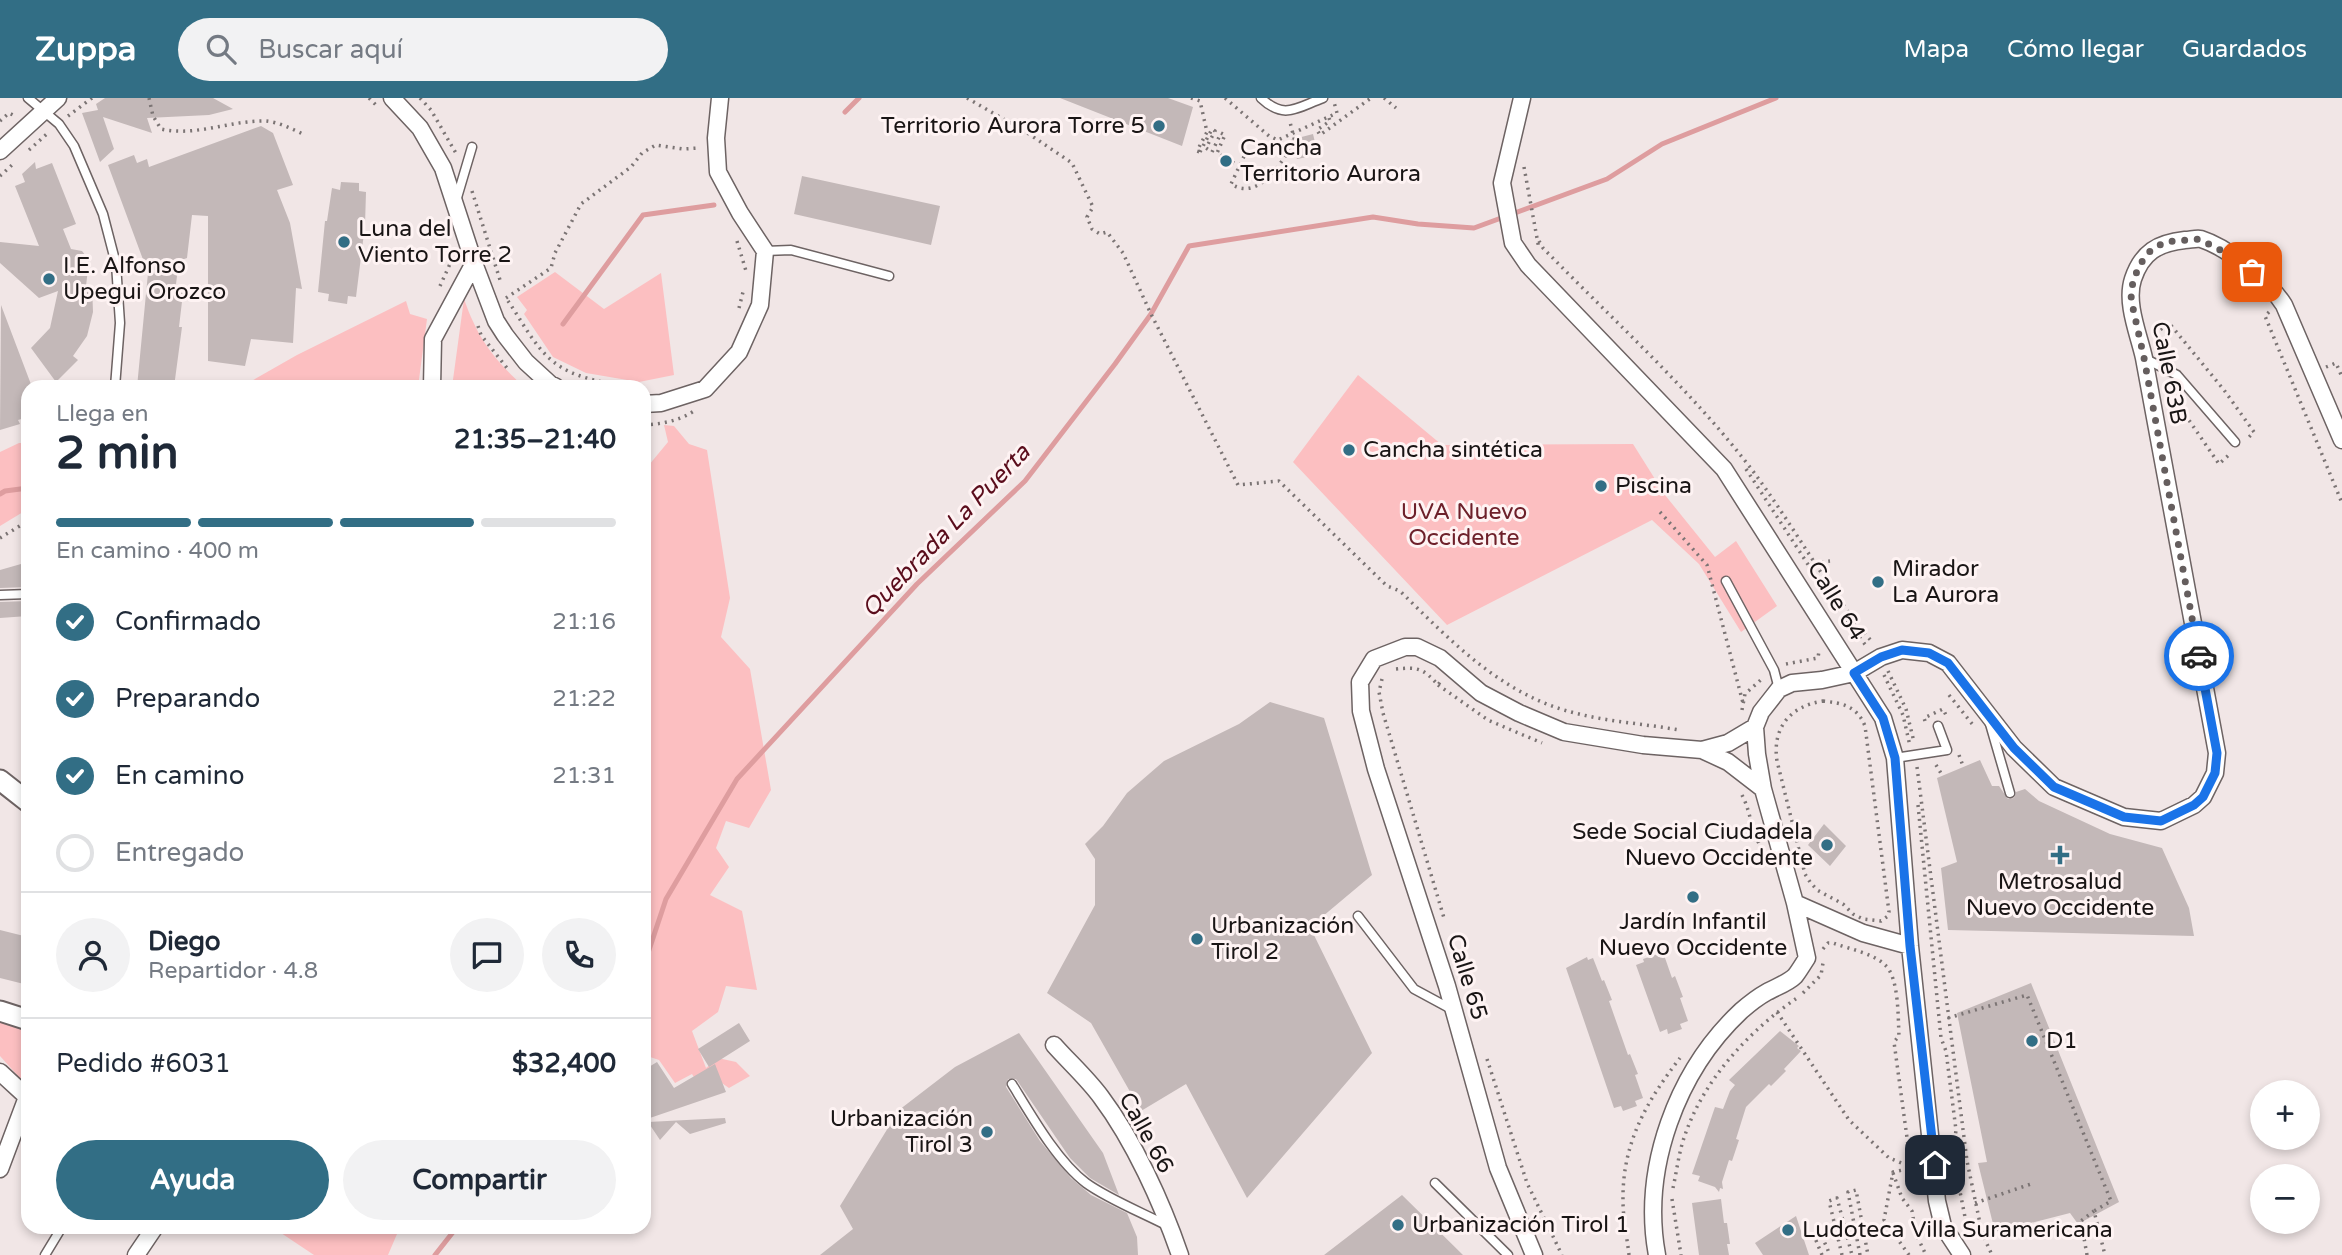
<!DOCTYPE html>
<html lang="es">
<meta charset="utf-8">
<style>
body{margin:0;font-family:"Varela Round",sans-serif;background:#f2f2f3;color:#1f2937;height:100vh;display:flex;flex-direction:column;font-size:26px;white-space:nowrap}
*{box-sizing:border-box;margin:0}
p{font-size:23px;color:#747a83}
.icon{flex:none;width:38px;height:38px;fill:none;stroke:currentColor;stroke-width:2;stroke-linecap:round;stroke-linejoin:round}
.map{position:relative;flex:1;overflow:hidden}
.drawer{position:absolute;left:21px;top:282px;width:630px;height:854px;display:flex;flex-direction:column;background:#fff;border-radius:21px;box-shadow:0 4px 10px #0003}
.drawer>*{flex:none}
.controls{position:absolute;left:2250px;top:982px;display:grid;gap:14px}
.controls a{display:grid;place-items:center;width:70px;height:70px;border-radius:50%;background:#fff;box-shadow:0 4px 10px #0003;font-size:35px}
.pin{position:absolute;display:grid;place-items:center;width:60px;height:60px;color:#fff;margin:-30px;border-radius:14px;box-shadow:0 4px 10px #0006}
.courier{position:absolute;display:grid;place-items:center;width:70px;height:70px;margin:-35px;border:5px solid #1a73e8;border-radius:50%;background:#fff;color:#222;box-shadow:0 2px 9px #0007}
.headline em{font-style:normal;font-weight:700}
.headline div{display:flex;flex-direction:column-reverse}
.headline{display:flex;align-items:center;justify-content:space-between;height:119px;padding:0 35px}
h1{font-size:46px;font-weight:700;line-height:52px}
.bar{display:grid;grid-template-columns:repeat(4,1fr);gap:10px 7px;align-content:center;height:84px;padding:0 35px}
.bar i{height:9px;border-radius:5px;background:#e0e1e3}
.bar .active{background:#326e85}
.bar p{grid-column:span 4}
.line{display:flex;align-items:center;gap:18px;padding:0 35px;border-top:2px solid #e0e1e3}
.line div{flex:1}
.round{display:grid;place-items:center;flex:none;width:74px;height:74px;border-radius:37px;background:#f2f2f3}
ol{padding:0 35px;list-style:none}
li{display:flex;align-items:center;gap:21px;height:77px}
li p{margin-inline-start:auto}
li .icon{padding:7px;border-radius:50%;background:#326e85;color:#fff;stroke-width:4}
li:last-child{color:#747a83}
li i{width:38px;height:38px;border:4px solid #e0e1e3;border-radius:50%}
.cta{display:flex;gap:14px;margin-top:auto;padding:14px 35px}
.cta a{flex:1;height:80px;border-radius:42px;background:#326e85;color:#fff;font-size:28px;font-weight:700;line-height:80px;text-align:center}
.cta a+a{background:#f2f2f3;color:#1f2937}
header{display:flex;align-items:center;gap:42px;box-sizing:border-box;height:98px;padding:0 35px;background:#326e85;color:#fff}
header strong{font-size:33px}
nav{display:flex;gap:38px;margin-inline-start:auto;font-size:24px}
.search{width:490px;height:63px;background:#f2f2f3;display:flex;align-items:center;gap:18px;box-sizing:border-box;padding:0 24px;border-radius:38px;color:#747a83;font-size:26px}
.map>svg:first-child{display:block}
</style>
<header>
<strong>Zuppa</strong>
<div class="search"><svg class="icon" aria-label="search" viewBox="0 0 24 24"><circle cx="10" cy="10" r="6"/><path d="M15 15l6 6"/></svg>Buscar aquí</div>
<nav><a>Mapa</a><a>Cómo llegar</a><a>Guardados</a></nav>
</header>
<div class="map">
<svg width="2342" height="1157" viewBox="0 0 2342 1157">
<rect width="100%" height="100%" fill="#f1e6e6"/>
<path fill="#fcbfc1" d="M555,174L604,211L661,175L674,277L639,284L586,275L553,259L524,216L527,212L517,199Z
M464,201C478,241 493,260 524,289H452Z
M406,203L410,216L427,221L418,289H241L297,257Z
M1358,277L1442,347L1633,346L1665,397L1715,459L1736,443L1777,508L1741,534L1699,466L1652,422L1447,527L1293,364Z
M664,327L674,328L689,346L707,352L730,500L721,539L750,571L771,692L749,730L726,723L716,750L729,769L710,797L742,813L757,892L726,888L718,914L692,933L706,970L718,960L736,964L750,978L729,990L713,979L699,987L692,976L675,985L659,962L644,957V373L668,344Z
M19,345H28V411L0,428V354Z
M0,915L28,923V989L0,958Z
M272,1129H400L388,1157H314Z"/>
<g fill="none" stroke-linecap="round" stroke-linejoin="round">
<path stroke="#de9d9f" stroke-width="5" d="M845,14L859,0
M563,226L643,117L714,107
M0,396L5,393L28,390
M644,867L666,801L737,681L917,486L1025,383L1115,266L1151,216L1189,148L1373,119L1418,126L1474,130L1607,81L1662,46L1776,0
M435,1157L457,1129"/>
</g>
<path fill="#c3b8b8" d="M105,0H213L233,11L209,17L147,20L152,35L103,19L114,51L100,64L82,15L98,12L96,6Z
M1060,0H1168L1193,9L1182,48Z
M261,28L273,35L293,87L277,92L290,125L302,191L296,190L293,245L251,241L245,268L208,263V118L192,117L187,160L176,164L178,170L175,194L183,195L179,229H182L174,289H137L148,175L108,67L134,57L137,65L147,61L149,69Z
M1313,36L1318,57L1297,61L1290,42Z
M35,64L36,71L52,65L76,126L63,131L71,151L82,153L89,162L86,188L92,187L93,214L87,238L73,258L78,262L56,284L31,250L50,230L58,193L39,200L0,165V144L39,148L15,88L25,84L22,76Z
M802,78L940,108L931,147L794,116Z
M341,84L359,85V93L366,94L365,127L356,199L348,198L347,206L328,203L329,196L318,194L325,123H327L332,90L340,92Z
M1,207L32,289H28V319L18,322L20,326L0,332Z
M28,464V489L0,490V472Z
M28,503V518L0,520V504Z
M1270,604L1324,620L1372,777L1310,829L1372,955L1247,1100L1186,986L1141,1013L1091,925L1047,895L1095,807V761L1085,746L1103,728L1127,695L1164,663L1239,626Z
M1980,662L1992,688H1999L2008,701L2014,700L2016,694L2025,691L2039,703L2110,736L2162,750L2189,810L2194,838L1948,832L1941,770L1957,764L1937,680Z
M1824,726L1846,748L1830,768L1808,747Z
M0,832L28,839V887L0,880Z
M1658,856V859L1664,857L1672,880L1675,878L1683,899L1680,900L1688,923L1680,926L1682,931L1668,936L1667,931L1660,934L1636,867L1644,864L1643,861Z
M1587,859L1588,862L1593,860L1602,883L1604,882L1612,902L1609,903L1628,957L1630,956L1638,976L1635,977L1643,1000L1635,1003L1637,1008L1623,1013L1621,1008L1614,1010L1566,870Z
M2031,885L2119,1104L2078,1126L2070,1115L1995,1134L1978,1065L1987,1064L1957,915Z
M739,925L750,943L709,969L698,951Z
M1780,933L1799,948L1797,950L1801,953L1784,971L1786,973L1771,988L1769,986L1746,1009L1736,1041L1739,1042L1732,1063L1729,1062L1722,1084L1723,1091L1720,1090L1719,1094L1715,1089L1698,1083L1700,1078L1692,1076L1715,1009L1723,1011L1730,993L1735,987L1729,982Z
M1019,935L1103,1055L1119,1097L1090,1080L1070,1060L1016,981H1008L1006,989L1040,1043L1071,1080L1091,1097L1127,1115L1137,1139L1138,1157H820L853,1131L840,1108L899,1012L955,969Z
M657,964L674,990L715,966L726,994L644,1022V972Z
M725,1020L726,1025L690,1036L676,1024L660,1042L648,1024Z
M1402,1097L1463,1157H1324Z
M1721,1101L1724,1125H1727L1730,1146H1727L1729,1157H1699L1692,1105Z
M1796,1118L1809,1157H1763L1755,1145Z"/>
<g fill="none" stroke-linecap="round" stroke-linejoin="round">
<g stroke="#6d6363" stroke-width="11">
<path id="service" d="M28,0L59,26L74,48L103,116L116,166L120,225L115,289
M1261,0C1284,22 1296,10 1323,0
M456,103L472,49
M765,153L791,152L889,178
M2146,261L2177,277L2235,344
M1726,483L1774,572L1779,591
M0,497L28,496
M1990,626L2010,695
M1895,660L1947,652L1938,628
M1358,818L1414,891L1451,911
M1012,986C1031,1017 1057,1063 1086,1085C1108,1101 1143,1115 1168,1128
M1435,1085L1508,1157
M45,1157L62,1129"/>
</g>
<g stroke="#6d6363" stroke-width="19">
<path id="minor" d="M392,0L420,30L443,70L474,165L433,241L432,289
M1522,0L1502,85L1513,145L1528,167L1724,371L1883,620L1895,660L1910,848L1937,1103L1943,1128L1962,1157
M0,53L58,0
M474,165L496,223L505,237L526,264L550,286L556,289
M644,306L661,305L705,291L739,254L760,207L765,153L740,115L718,74L716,40L720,0
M1702,652L1728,645L1755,629
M1795,805L1863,835L1910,848
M1054,947C1069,964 1087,980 1101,999C1134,1043 1162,1105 1180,1157
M0,974L27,999L0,1071
M136,1157L155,1129
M1534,1157L1498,1070L1447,888L1376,671L1361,613L1360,584L1374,561L1405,549H1417L1440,560L1481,595L1519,615L1564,634L1643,647L1702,652L1728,664L1763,691
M1657,1157C1641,1070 1677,973 1741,913C1749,906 1758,899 1767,894C1776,889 1788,885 1795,878C1799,873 1803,866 1807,860L1795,805L1763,691L1757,656L1755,629L1761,614L1779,591L1792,585L1822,582L1854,575L1881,559L1902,552L1929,555L1948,565L2014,650L2054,689L2124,719L2161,723L2194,707L2203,699L2215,675L2217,655L2144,260C2139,237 2125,205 2133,181C2142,154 2158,145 2185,142C2190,142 2196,140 2201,141C2229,150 2269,183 2284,207L2342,342"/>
</g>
<g stroke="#6d6363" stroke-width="23">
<path id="tertiary" d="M0,682L28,704
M0,913L28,922"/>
</g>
<path stroke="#7b7474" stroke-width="3.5" stroke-dasharray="2 5" stroke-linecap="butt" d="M149,0L153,18L161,31C196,39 231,22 266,23C278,24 292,31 303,36
M369,0L377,8
M420,0L431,12L457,57
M967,0L1026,34L1072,65L1093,109L1087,119L1092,131L1100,136L1107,134L1123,155L1151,216L1238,387L1279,383L1387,488L1400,493C1453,545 1504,599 1579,616C1611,624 1646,626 1679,632
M1191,0L1200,3L1207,34L1197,53L1200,54
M1225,0L1269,38L1278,42L1337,15L1334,4
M1384,0L1396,10
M68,18L92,0
M1329,20L1330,23L1317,32L1320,37L1371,0
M0,23L9,15L15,18
M1221,35L1225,37L1217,55L1239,68
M29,52L49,34
M1247,52L1231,86C1259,104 1281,64 1295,44L1290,24
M1200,54L1212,31L1215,33L1206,50L1212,54
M1212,54L1221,35
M1524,69L1539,151
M0,78L12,67
M472,93L500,182
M737,143L746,173
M1539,143L1543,150C1608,217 1679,281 1738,354C1787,414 1822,485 1873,545
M440,188L454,157
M506,200L551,170L555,155L581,106L631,69L642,55L656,47L683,51L699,50
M508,203C522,223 535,250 555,265C573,279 602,284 624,289
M739,210L743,194
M2269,214L2265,218L2342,405
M478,228L481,237L507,270
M2155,236L2169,225L2224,292L2254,334L2247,341
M2326,269L2336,265L2342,279
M2168,308L2173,307L2182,312L2219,366L2231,355
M644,327C661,326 679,323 694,313
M1746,371L1833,505L1867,549
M1660,414L1707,467L1743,605
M0,440L28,423
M1815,467L1821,464L1830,463
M1786,566L1818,560L1819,553
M1396,571C1418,569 1423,570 1438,587L1442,581
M1888,573L1906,611L1914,644
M1884,577L1903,617L1910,648
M1382,581L1379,594L1383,615L1444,820
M1438,587L1488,622L1542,645
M1949,597L1973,627
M1823,603C1842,605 1857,608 1865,628L1889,814L1888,818L1881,823L1863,821L1853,816L1843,806L1817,792L1810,784L1805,776L1777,663C1772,630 1790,608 1823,603Z
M1742,612L1745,596L1764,579
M1925,623L1924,620L1943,611L1946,617
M1959,657L1963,668
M1936,667L1942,677
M1917,669L1967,1063L1982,1135L1992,1157
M1742,697C1751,714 1751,733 1761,749
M1918,707L1941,940L1946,953L1956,1032L1953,1058L1965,1119L1974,1140
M1823,851L1828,845H1833C1849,851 1873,855 1885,867C1899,879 1898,920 1899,938L1894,944L1908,1047L1916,1051
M1803,895L1821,877L1823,865
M1777,914L1849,1022L1889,1060L1914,1070
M1948,920L2027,897L2111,1103L2094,1113L2105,1157
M1487,961L1527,1085L1562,1157
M1893,1075L1902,1100L1912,1113L1916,1136L1926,1157
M1673,1090C1677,1072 1679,1053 1685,1037C1704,981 1750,932 1797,900
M1672,1101L1681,1157
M1975,1105L2031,1086
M1629,1157C1627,1139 1623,1121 1623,1103C1622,1046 1646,1004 1680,960
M1822,1157L1815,1140L1821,1136L1830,1157
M1842,1157L1829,1103L1837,1100L1852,1157
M1860,1157L1848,1094L1856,1092L1868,1157
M1909,1157L1884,1122L1893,1074L1913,1070
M2087,1157L2081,1123L2094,1113"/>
<use href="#service" stroke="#fff" stroke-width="8"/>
<use href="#minor" stroke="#fff" stroke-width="16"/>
<use href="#tertiary" stroke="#fff" stroke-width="19"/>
</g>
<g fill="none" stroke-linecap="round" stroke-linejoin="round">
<path stroke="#655e5e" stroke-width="7" stroke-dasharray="0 12.6" d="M2199,558L2144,260L2131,201L2133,182L2141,165L2151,152L2165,144L2199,141L2230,157L2252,174"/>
<path stroke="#1a73e8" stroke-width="9" d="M1935,1067L1910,848L1895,660L1883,620L1854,575L1881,559L1902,552L1929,555L1948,565L2014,650L2054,689L2124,719L2161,723L2194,707L2203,699L2215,675L2217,655L2199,558"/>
</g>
<g fill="#326e85" stroke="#fef3f3" stroke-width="2.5">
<circle cx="1159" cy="28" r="7"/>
<circle cx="1226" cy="63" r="7"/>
<circle cx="344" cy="144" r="7"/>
<circle cx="49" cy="181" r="7"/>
<circle cx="1349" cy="352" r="7"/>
<circle cx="1601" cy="388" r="7"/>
<circle cx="1878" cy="484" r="7"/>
<circle cx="1827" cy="747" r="7"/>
<path d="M2056.5 746.5h7v7h7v7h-7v7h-7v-7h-7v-7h7z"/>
<circle cx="1693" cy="799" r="7"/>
<circle cx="1197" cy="841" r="7"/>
<circle cx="2032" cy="943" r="7"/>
<circle cx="987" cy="1034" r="7"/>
<circle cx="1398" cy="1127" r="7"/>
<circle cx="1788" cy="1132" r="7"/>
</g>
<g text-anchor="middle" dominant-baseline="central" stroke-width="6" stroke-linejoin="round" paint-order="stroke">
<g font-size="23" fill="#191515" stroke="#fef3f3" text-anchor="start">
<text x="1145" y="28" text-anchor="end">Territorio Aurora Torre 5</text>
<text x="1240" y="50">Cancha<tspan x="1240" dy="26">Territorio Aurora</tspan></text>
<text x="358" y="131">Luna del<tspan x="358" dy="26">Viento Torre 2</tspan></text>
<text x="63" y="168">I.E. Alfonso<tspan x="63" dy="26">Upegui Orozco</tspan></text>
<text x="1363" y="352">Cancha sintética</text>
<text x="1615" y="388">Piscina</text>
<text x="1892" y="471">Mirador<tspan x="1892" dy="26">La Aurora</tspan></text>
<text x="1813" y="734" text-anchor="end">Sede Social Ciudadela<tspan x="1813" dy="26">Nuevo Occidente</tspan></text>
<text x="2060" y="784" text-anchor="middle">Metrosalud<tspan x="2060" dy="26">Nuevo Occidente</tspan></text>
<text x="1693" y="824" text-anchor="middle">Jardín Infantil<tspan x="1693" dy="26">Nuevo Occidente</tspan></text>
<text x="1211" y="828">Urbanización<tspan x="1211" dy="26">Tirol 2</tspan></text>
<text x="2046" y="943">D1</text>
<text x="973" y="1021" text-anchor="end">Urbanización<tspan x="973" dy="26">Tirol 3</tspan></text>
<text x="1412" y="1127">Urbanización Tirol 1</text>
<text x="1802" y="1132">Ludoteca Villa Suramericana</text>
</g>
<g font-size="23" fill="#191515" stroke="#fef3f3">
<text transform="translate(2169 275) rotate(79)">Calle 63B</text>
<text transform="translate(1836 503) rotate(58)">Calle 64</text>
<text transform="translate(1467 879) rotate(73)">Calle 65</text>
<text transform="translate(1146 1035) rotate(61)">Calle 66</text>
</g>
<g font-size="23" fill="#6d202a" stroke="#fef3f3">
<text x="1464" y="414">UVA Nuevo<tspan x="1464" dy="26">Occidente</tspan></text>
</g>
<g font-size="24" font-style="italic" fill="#5a0c1b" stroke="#fef3f3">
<text transform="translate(946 433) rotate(-46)">Quebrada La Puerta</text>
</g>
</g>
</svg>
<div class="controls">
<a>+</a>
<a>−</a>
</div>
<div class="pin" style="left:2252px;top:174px;background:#ea580c"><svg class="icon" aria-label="bag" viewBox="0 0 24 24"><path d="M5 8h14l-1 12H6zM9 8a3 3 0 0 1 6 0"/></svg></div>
<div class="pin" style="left:1935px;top:1067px;background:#1f2937"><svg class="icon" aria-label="home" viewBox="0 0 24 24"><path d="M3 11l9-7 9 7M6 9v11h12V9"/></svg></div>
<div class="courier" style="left:2199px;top:558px"><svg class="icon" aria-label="car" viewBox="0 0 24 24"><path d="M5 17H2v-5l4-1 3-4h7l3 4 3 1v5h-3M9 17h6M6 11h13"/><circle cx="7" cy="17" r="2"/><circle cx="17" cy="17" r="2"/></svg></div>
<section class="drawer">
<div class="headline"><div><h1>2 min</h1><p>Llega en</p></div><em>21:35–21:40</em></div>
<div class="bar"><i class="active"></i><i class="active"></i><i class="active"></i><i></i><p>En camino · 400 m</p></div>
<ol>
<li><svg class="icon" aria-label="check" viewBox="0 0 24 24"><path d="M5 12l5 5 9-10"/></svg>Confirmado<p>21:16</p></li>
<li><svg class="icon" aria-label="check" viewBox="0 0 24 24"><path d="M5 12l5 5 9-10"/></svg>Preparando<p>21:22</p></li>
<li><svg class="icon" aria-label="check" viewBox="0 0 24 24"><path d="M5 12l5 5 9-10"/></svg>En camino<p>21:31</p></li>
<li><i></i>Entregado</li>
</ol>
<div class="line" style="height:126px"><a class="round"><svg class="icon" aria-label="person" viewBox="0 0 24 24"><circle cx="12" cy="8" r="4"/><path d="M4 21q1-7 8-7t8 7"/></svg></a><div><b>Diego</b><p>Repartidor · 4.8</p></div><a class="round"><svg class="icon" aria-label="chat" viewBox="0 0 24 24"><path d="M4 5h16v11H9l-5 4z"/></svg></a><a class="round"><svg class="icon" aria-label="phone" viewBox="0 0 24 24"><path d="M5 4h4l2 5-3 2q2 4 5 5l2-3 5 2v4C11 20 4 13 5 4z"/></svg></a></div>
<div class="line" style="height:91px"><div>Pedido #6031</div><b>$32,400</b></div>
<div class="cta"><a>Ayuda</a><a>Compartir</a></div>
</section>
</div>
